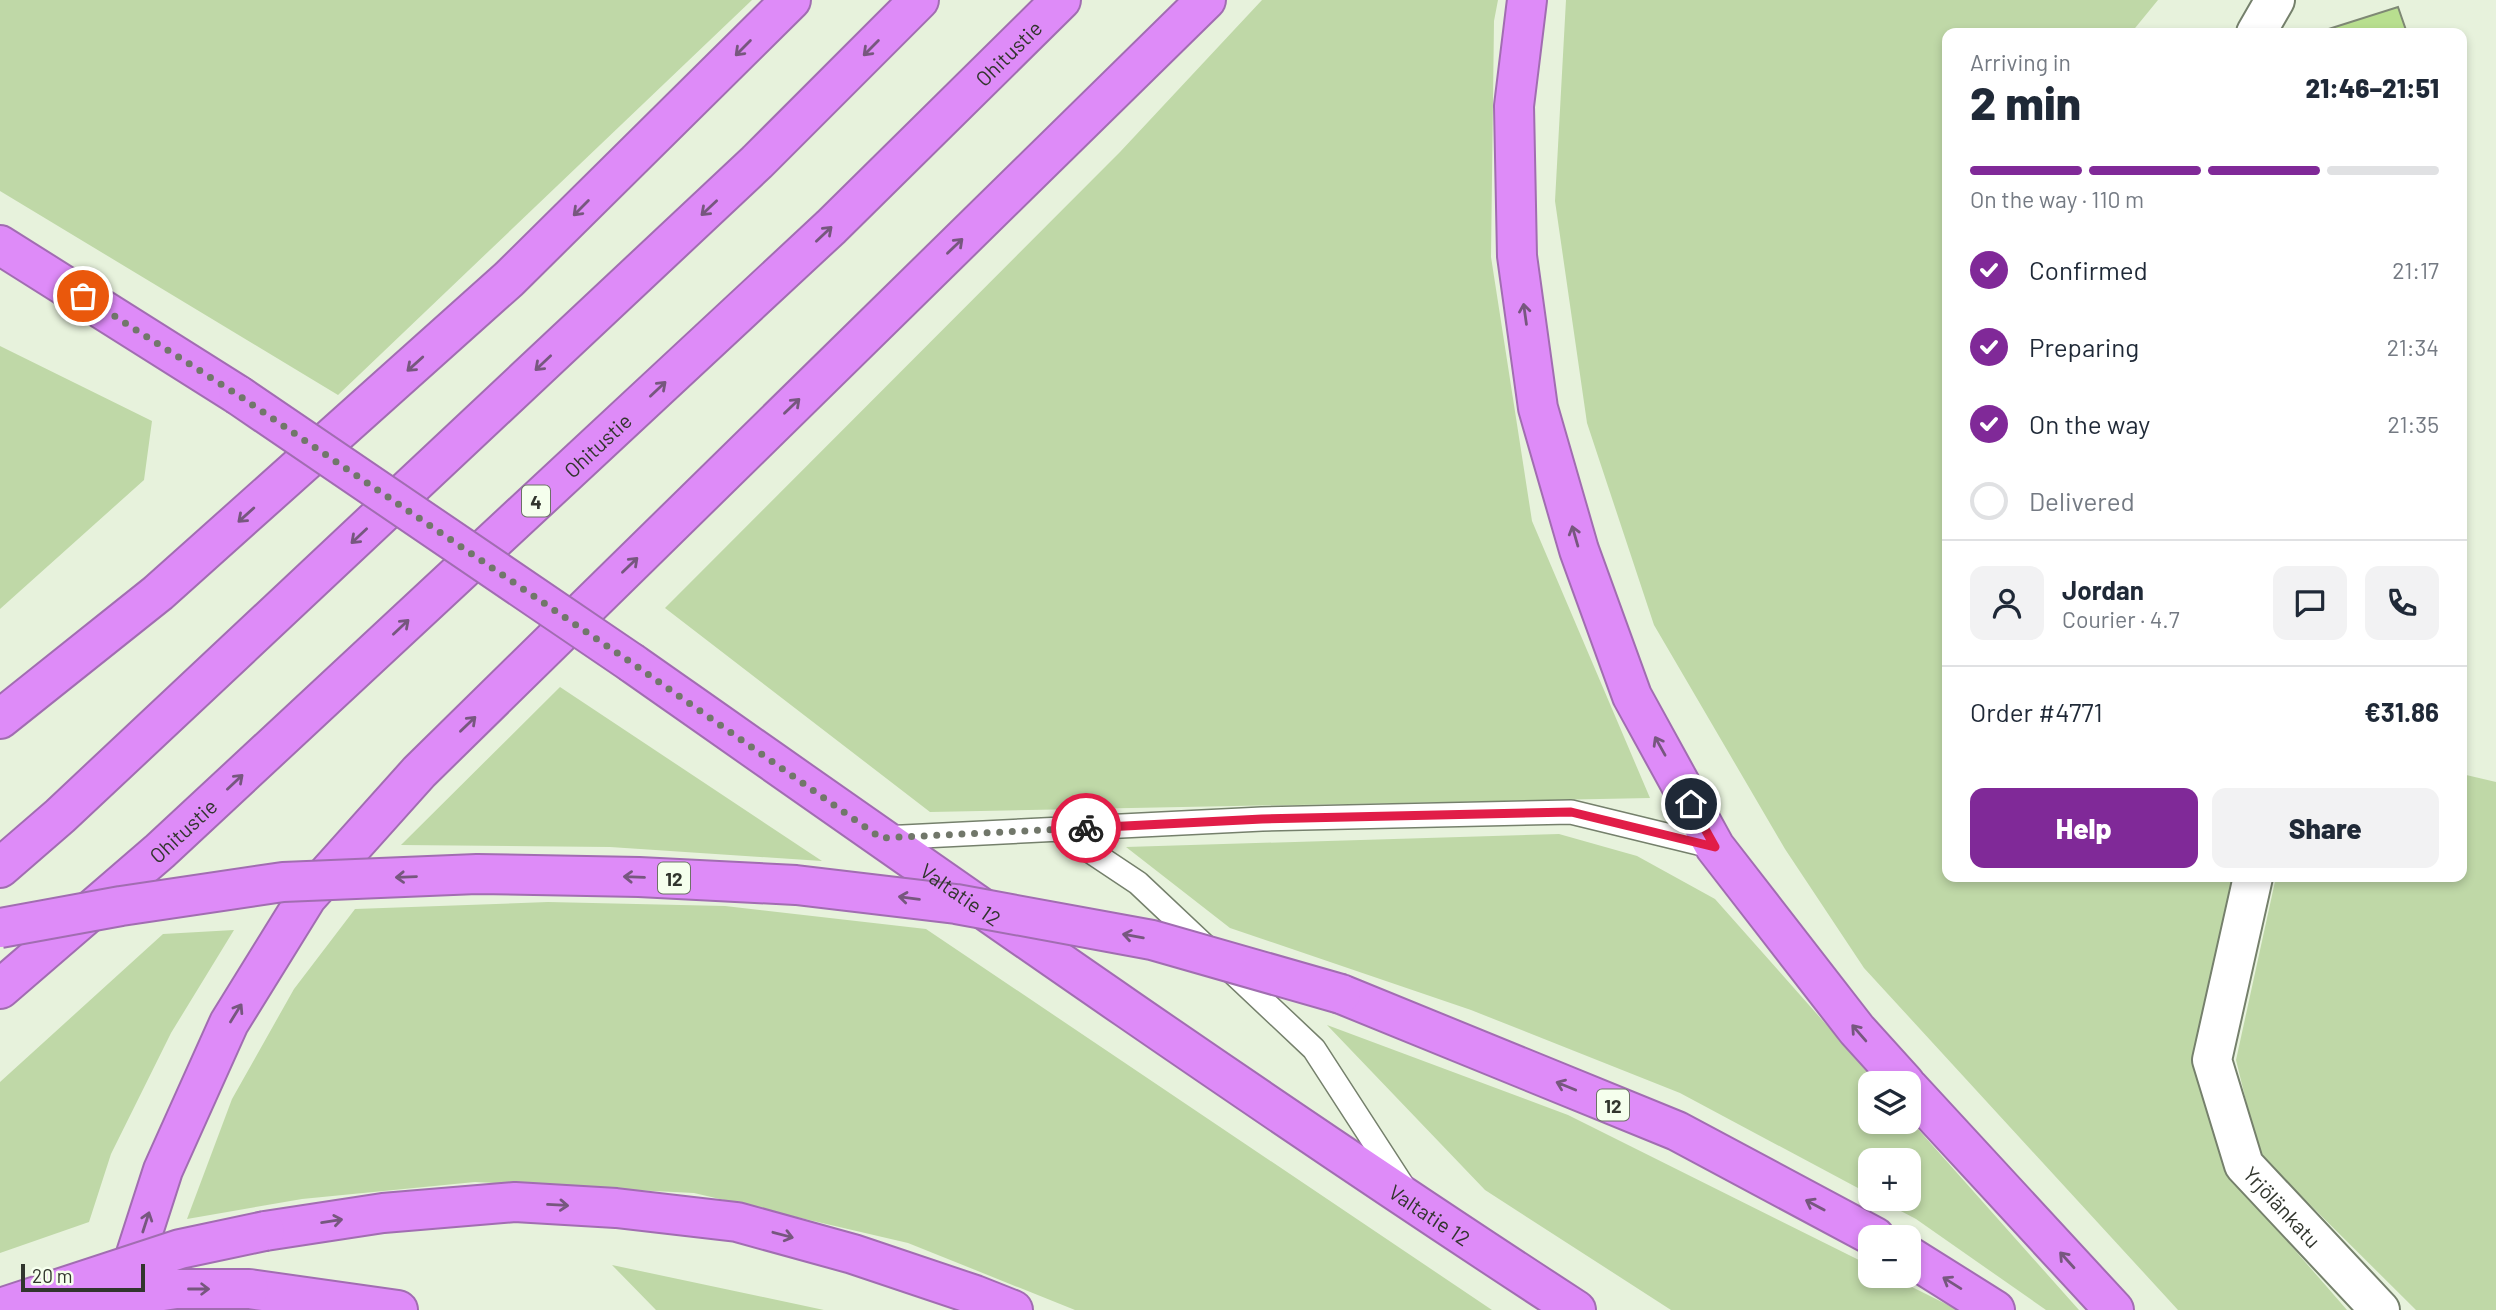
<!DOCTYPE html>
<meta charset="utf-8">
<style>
body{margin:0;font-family:Barlow,sans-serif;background:#f2f2f3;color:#1f2937;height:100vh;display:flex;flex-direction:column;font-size:26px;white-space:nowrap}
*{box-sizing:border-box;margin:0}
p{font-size:23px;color:#747a83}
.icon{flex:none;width:38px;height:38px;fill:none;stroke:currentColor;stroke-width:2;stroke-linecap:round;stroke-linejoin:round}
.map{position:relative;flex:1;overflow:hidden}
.panel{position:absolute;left:1942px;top:28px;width:525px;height:854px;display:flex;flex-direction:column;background:#fff;border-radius:14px;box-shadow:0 4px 10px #0003}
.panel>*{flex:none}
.controls{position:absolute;left:1858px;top:1071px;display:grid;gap:14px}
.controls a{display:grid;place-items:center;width:63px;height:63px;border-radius:14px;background:#fff;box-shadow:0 4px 10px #0003;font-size:35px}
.scale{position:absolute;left:21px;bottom:18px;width:124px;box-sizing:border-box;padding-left:7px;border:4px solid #31352d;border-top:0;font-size:19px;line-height:24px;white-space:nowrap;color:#31352d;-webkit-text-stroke:5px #f5ffed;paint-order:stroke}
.pin{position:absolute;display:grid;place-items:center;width:60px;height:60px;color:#fff;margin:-30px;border:4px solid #fff;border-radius:50%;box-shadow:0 2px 7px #0007}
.courier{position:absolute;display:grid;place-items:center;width:70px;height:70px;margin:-35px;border:5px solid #e11d48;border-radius:50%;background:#fff;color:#222;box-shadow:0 2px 9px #0007}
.head em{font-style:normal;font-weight:800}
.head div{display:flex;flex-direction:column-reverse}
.head{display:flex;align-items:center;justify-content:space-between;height:119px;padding:0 28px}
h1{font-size:46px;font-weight:800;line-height:52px}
.bar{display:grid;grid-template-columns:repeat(4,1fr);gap:10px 7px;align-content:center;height:84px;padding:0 28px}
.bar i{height:9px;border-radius:5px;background:#e0e1e3}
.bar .current{background:#802998}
.bar p{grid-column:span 4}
.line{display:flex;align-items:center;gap:18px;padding:0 28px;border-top:2px solid #e0e1e3}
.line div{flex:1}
.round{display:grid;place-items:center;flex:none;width:74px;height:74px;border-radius:14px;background:#f2f2f3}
ol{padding:0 28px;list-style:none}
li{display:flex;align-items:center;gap:21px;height:77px}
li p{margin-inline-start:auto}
li .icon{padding:7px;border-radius:50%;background:#802998;color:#fff;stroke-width:4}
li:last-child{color:#747a83}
li i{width:38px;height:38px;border:4px solid #e0e1e3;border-radius:50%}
.primary-button{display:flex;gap:14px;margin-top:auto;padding:14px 28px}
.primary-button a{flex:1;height:80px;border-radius:14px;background:#802998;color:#fff;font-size:28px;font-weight:800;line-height:80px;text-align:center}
.primary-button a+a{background:#f2f2f3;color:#1f2937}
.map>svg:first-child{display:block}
</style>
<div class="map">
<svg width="2496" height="1310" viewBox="0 0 2496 1310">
<rect width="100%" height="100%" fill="#e7f2dc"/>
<path fill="#bfd8a7" d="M0,0H752L338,395L0,191Z
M1262,0H1498L1494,21L1491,257L1532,521L1650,798L930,812L665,608L1120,152Z
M1566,0H2158L2131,33H1948V877H2240L2226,1171L2347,1310H2178L1864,968L1785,849L1654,625L1587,423L1555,201Z
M0,346L152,421L144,480L0,609Z
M560,687L822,861L610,847L401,845Z
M2462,774L2496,782V1310H2416L2259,1154L2236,1060L2276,877H2462Z
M1559,834L1637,856L1715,899L1878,1083H1871V1122H1909V1119L2079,1310H2046L1916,1219L1878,1199H1909V1160H1871V1195L1680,1093L1471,1010L1230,928L1126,847Z
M548,902L725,906L926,929L1492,1310H1075L908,1243L694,1193L475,1182L302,1199L187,1219L232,1099L294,989L355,909Z
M234,930L171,1033L111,1154L89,1222L0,1253V1082L163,934Z
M1327,1025L1568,1115L1871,1266V1276H1890L1958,1310H1671L1485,1190Z
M612,1265L824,1310H656Z"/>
<path fill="#b8df8f" stroke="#7e8874" stroke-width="2" d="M2398,7L2407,33H2316Z"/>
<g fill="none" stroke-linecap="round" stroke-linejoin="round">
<g stroke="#75806c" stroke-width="26">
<path id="lane" d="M1057,829L1138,883L1314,1049L1404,1188
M883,838L1262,819L1571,812L1715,847"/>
</g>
<g stroke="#75806c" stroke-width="42">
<g id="street">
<path d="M2256,33L2275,0"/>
<path id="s1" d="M2253,877L2212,1060L2244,1165L2380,1310"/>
</g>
</g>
<g stroke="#a16db1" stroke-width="42">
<g id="highway">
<path d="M1527,0L1514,106L1517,256L1538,408L1579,550L1632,696L1715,847L1857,1030L1905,1083"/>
<path d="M0,245L238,395"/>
<path id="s2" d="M632,663C944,882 1256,1102 1576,1310"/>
<path d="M0,719L158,593L509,279L791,0"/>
<path d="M0,868L60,816L757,162L919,0"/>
<path id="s3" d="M0,989L160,851L831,227L1061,0"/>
<path d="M1341,994L1677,1131L1875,1237"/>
<path d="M1909,1088L2114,1310"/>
<path d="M265,1231L383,1213L515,1202L616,1208L737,1222L853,1254L975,1295L1013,1310"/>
<path d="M1909,1256L1995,1310"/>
<path d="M249,1289L398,1310"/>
<path d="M124,1291L163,1170L229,1023L307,897L419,772L1206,0"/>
</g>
</g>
<use href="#lane" stroke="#fff" stroke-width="23"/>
<use href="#street" stroke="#fff" stroke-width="38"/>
<use href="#highway" stroke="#de8bf8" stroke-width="38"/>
<g stroke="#a16db1" stroke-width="42" stroke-linecap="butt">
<path id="highway-bridge" d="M238,395L632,663
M0,928L121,906L283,882L477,874L639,877L796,885L956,904L1152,940L1341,994
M68,1305L176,1289H249
M0,1308L180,1249L265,1231"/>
</g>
<use href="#highway-bridge" stroke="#de8bf8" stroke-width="38"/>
</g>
<defs><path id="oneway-shaft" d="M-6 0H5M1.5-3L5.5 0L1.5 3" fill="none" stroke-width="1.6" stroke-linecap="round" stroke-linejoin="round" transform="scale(1.75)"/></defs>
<g stroke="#76577e">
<use href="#oneway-shaft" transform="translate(743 48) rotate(135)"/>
<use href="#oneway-shaft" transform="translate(871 48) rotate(135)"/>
<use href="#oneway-shaft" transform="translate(581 208) rotate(135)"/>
<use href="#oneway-shaft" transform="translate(709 208) rotate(137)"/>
<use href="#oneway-shaft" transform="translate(824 234) rotate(-43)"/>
<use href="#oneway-shaft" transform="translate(955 246) rotate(-44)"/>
<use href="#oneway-shaft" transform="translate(1525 314) rotate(-98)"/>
<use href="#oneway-shaft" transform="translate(543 363) rotate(137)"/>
<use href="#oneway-shaft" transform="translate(415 364) rotate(138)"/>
<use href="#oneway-shaft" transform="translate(658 389) rotate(-43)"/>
<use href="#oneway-shaft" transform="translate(792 406) rotate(-44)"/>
<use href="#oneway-shaft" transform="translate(246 515) rotate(138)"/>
<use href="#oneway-shaft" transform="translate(359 536) rotate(137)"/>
<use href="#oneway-shaft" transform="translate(1575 536) rotate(-106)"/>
<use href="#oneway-shaft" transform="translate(630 565) rotate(-44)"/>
<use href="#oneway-shaft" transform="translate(401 627) rotate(-43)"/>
<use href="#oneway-shaft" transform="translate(468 724) rotate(-44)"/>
<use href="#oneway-shaft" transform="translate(1660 746) rotate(-119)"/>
<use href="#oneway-shaft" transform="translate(235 782) rotate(-43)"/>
<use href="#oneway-shaft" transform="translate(406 877) rotate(178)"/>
<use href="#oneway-shaft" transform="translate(634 877) rotate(-178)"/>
<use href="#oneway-shaft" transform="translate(909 898) rotate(-173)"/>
<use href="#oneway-shaft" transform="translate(1133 936) rotate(-170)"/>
<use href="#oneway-shaft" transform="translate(236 1013) rotate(-58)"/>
<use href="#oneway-shaft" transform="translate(1859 1033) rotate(-131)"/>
<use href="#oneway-shaft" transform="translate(1566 1086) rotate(-158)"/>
<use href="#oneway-shaft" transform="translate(558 1205) rotate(3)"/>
<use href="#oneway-shaft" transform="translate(1815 1205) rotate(-152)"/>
<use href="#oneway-shaft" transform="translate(332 1221) rotate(-9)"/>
<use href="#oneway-shaft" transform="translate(146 1222) rotate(-72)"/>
<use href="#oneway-shaft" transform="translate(783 1235) rotate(15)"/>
<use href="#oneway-shaft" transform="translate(2067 1260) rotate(-132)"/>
<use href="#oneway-shaft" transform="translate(1952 1283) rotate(-148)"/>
<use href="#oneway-shaft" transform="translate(199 1289)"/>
</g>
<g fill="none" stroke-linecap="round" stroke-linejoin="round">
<path stroke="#71776a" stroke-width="7" stroke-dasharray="0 12.6" d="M83,296L238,395L632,663L881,838L1086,828"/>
<path stroke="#e11d48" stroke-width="9" d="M1086,828L1262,819L1571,812L1715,847L1691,804"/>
</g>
<g text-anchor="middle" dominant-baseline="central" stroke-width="5" stroke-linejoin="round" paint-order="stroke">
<g fill="#f5ffed" stroke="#6c7267" stroke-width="2">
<rect x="522" y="485.5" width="28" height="31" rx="5"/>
<rect x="658" y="862.5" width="32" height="31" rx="5"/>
<rect x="1597" y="1089.5" width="32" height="31" rx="5"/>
</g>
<g font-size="19" font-weight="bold" fill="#31352d">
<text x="536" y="501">4</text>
<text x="674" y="878">12</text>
<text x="1613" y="1105">12</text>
</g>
<g font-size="21" fill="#31352d" stroke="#f5ffed">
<text stroke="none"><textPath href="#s3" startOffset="1376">Ohitustie</textPath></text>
<text stroke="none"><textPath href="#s3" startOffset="808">Ohitustie</textPath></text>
<text stroke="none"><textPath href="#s3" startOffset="242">Ohitustie</textPath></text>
<text stroke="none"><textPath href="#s2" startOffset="402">Valtatie 12</textPath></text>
<text stroke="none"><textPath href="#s1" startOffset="354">Yrjölänkatu</textPath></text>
<text stroke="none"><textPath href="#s2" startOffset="970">Valtatie 12</textPath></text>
</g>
</g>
</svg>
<div class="controls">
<a><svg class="icon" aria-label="layers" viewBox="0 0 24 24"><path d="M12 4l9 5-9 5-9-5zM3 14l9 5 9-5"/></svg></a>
<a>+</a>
<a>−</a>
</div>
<div class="scale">20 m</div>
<div class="pin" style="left:83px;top:296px;background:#ea580c"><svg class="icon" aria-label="bag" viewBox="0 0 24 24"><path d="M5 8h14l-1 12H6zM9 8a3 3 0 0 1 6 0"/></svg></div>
<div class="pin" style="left:1691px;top:804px;background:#1f2937"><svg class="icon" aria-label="home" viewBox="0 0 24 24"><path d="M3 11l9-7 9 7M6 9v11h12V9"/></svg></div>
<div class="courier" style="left:1086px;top:828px"><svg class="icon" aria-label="bike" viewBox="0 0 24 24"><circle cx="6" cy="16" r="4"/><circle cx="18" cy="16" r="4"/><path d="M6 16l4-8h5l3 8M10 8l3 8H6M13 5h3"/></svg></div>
<section class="panel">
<div class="head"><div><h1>2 min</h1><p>Arriving in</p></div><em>21:46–21:51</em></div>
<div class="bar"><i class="current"></i><i class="current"></i><i class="current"></i><i></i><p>On the way · 110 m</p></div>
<ol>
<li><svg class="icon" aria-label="check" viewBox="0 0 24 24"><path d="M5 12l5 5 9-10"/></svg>Confirmed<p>21:17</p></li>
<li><svg class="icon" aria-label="check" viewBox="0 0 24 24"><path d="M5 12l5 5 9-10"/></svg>Preparing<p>21:34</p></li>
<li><svg class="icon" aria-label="check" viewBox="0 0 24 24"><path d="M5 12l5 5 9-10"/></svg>On the way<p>21:35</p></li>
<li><i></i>Delivered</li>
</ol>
<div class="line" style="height:126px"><a class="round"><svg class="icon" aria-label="person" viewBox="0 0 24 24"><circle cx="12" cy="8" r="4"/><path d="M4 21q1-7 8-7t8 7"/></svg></a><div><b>Jordan</b><p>Courier · 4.7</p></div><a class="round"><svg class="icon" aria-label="chat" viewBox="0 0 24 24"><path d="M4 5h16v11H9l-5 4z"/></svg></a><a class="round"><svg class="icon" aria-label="phone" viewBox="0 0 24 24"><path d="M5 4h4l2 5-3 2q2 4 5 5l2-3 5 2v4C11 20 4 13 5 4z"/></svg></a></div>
<div class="line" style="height:91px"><div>Order #4771</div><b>€31.86</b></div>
<div class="primary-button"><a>Help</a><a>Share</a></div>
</section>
</div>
